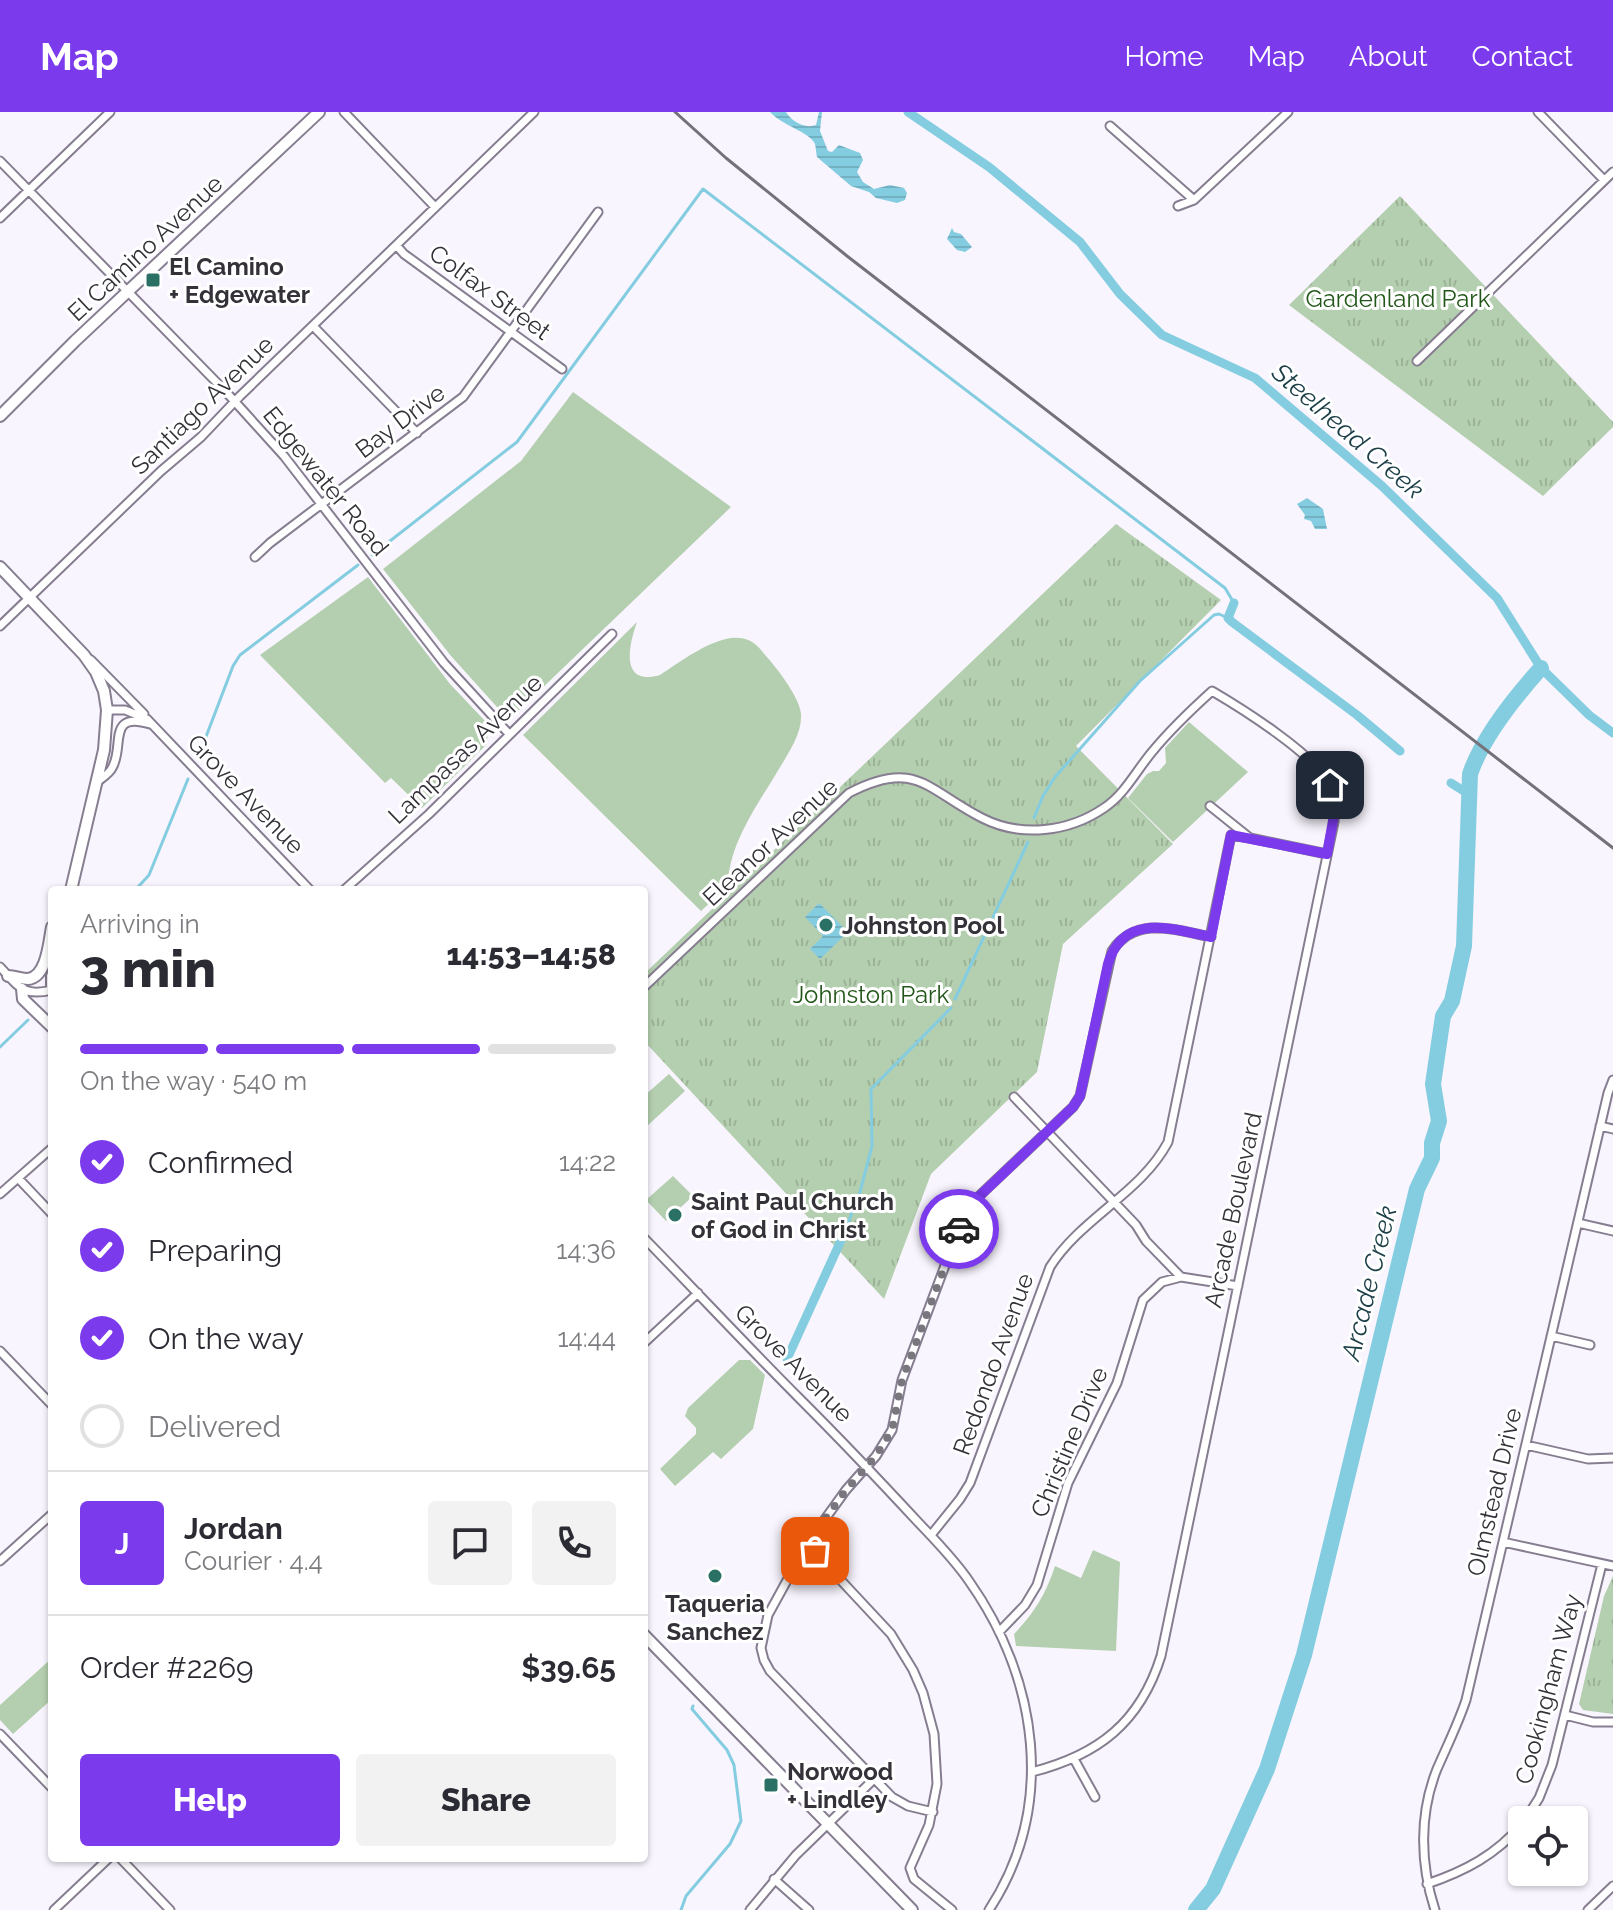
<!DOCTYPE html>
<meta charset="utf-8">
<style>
body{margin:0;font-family:Raleway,sans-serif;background:#f2f2f3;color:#2b2b33;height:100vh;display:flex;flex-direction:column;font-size:30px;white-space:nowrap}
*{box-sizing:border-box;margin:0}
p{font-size:26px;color:#7c7c81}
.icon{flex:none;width:44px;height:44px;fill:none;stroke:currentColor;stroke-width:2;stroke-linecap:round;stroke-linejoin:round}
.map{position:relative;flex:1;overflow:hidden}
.sheet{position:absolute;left:48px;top:774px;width:600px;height:976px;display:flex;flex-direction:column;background:#fff;border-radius:8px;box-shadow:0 2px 6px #0004}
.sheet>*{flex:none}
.fabs{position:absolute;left:1508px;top:1694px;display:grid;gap:16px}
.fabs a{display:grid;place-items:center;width:80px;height:80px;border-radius:8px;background:#fff;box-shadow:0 2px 6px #0004;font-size:40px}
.pin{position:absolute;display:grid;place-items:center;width:68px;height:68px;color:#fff;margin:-34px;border-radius:16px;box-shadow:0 4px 12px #0006}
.courier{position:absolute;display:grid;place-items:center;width:80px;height:80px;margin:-40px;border:6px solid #7c3aed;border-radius:50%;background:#fff;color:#222;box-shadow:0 2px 10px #0007}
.overview em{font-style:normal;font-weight:800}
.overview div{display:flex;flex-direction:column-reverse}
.overview{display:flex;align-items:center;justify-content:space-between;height:136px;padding:0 32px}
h1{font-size:52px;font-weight:800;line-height:60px}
.bar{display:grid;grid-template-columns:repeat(4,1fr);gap:12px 8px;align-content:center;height:96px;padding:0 32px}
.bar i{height:10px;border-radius:6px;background:#e1e1e2}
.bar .active{background:#7c3aed}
.bar p{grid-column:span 4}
.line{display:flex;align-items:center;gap:20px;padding:0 32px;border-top:2px solid #e1e1e2}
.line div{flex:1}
.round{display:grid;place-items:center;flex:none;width:84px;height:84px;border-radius:8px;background:#f2f2f3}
ol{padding:0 32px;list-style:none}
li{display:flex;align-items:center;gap:24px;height:88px}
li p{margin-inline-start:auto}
li .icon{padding:8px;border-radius:50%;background:#7c3aed;color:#fff;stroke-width:4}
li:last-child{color:#7c7c81}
li i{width:44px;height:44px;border:4px solid #e1e1e2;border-radius:50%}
.button{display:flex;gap:16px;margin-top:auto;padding:16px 32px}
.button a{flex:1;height:92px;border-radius:8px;background:#7c3aed;color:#fff;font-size:32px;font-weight:800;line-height:92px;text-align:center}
.button a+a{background:#f2f2f3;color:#2b2b33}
header{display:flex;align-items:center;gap:48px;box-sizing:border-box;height:112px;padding:0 40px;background:#7c3aed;color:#fff}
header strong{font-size:38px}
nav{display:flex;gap:44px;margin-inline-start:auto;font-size:28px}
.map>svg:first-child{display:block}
</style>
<header>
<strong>Map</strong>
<nav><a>Home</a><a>Map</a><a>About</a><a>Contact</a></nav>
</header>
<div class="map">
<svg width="1613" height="1798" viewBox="0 0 1613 1798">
<defs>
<pattern id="park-tufts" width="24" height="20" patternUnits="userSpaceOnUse" patternTransform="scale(2)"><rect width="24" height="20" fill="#b4cfaf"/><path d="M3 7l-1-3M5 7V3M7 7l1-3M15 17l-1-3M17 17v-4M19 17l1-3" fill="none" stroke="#9bb297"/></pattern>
<pattern id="water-rules" width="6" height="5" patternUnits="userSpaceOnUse" patternTransform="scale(2)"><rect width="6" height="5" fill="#84cde0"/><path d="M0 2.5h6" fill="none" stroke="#73b0c1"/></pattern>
</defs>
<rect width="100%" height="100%" fill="#f9f5fe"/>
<path fill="#b4cfaf" d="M573,280L731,395L512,605H506L451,544L383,457L521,349Z
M368,465L450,572L488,612L487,632L422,696L391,666L385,671L260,543Z
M637,510C629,532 619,575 660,563C682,549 722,517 748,528C756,531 761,538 766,544C777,556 800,586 801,602C802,620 791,637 782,652C761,688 728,731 728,774L701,799L523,623Z
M1189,610L1248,660L1173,730L1128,686L1147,662L1153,659H1159L1166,651L1165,636Z
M669,962L685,979L645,1016L644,984Z
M673,1064L693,1084L666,1109L646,1088Z
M739,1248H750L765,1263L753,1317L721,1347L713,1340L675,1374L660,1357L696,1322V1316L685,1304L688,1296Z
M1093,1438L1120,1450L1116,1539L1016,1534L1014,1522C1034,1501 1046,1482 1055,1454L1081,1466Z
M52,1546V1587L13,1622L0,1608V1593Z"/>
<path fill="url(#park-tufts)" d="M1400,84L1613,310V315L1543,384L1289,193Z
M1116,412L1221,488L1076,634L1173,732L1063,832L1037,960L931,1062L884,1187L644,929V862Z
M1613,1464V1602L1583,1598L1579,1592L1604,1484Z"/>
<path fill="url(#water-rules)" d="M770,0H786C792,10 805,17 816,13L819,0H822L820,19L828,39L832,40L839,33L860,41L863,48L857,60L863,70L874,77L890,73L904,76L907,81L905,88L897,91L876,86L869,80L851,74L817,45C816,41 816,36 815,32C810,20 781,13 770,0Z
M952,116L954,120L961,122L972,135L965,140L957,138L947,127Z
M1307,386L1323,397L1327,417H1315L1311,409L1304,407L1305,403L1297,392Z
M819,791L848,820L820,847L810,837L823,824L805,805Z"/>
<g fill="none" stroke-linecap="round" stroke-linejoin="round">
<path stroke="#84cde0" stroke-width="3" d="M372,443L517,330L703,77L1225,476L1234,491
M199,643L233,554L240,543L358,453
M1034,706L1043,684L1055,665L1140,569L1214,503L1219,502L1228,506
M119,778L138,775L149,763L188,667
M955,887L1028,730
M0,935L28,908
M843,1124L860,1080L872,1034L871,977L951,896
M681,1798L686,1784L730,1732L741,1709L734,1653L727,1638L692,1597L693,1594"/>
<path stroke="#84cde0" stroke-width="9" d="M908,0L989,55L1080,130L1120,182L1162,223L1255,266L1382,374L1497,486L1541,556L1589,603L1613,621
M1234,491L1228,506L1232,510L1357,603L1400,639
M1451,671L1467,681
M787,1247L843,1124"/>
<path stroke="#84cde0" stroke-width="16" d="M1196,1798L1213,1777L1267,1657L1304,1543L1417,1077L1432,1046V1031L1439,1009L1433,972L1443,904L1452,889L1464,834L1470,662C1483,624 1514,586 1541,556"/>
<g stroke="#867d90" stroke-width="11">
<path id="minor" d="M344,0L435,95
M1538,0L1604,68
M1110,14L1194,88
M0,49L227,281L284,344L444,551L509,622
M1178,94L1194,88L1288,0
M0,106L110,0
M397,134L404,142L562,257
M313,214L417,321
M1417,249L1613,60
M255,445L270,431L463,285L598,100
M0,514L161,359L201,325L240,284L534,0
M91,548L144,602
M107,598H125L147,607L310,778
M97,670C102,666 110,661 112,656C125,635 106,599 150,612
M1210,694L1250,726L1327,742
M344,778L429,702L612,522
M0,855C19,875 23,885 52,878
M644,875L849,681C916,646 927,678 982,706C1021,726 1069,720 1104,696C1125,682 1136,659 1152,640C1170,618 1191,598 1212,579C1241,596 1316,643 1330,673C1336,685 1335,697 1334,710L1161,1544C1140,1611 1098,1643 1032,1660
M1014,985L1136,1113L1146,1129L1181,1165L1238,1174
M1600,1014L1613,1017
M18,1066L52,1102
M0,1082L52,1036
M1578,1111L1613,1119
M644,1126C696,1179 747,1234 800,1287C840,1327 879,1368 917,1409C935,1428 954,1447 969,1469C1038,1567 1057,1694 989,1798
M1551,1224L1590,1233
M644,1231L698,1181
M0,1239L52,1293
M1526,1333L1588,1347L1613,1346
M931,1423L960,1387L970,1371L1050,1155C1081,1106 1141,1081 1168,1030L1231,723L1250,726
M1503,1430L1613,1454
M807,1432L891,1522L913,1558L923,1581L934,1622L937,1672L929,1713L910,1756L914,1767L952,1798
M0,1449L52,1402
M999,1520L1025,1493L1037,1473L1068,1371L1117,1271L1143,1188L1162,1170L1181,1165
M1565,1603L1593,1610H1613
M0,1622L52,1676
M1074,1647L1095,1685
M933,1700L908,1694L892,1685L770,1559L764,1548L761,1536L768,1503L807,1432L846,1378L876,1344L892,1318L902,1268L964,1103L976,1087L1073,995L1080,984L1112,839C1136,803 1176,818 1211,825
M1525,1708L1539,1686L1552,1653L1602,1452
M120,1746L170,1798
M774,1767L809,1798
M1427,1772C1465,1759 1496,1743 1522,1712
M54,1798L109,1746
M750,1798L796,1743L874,1667
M1435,1798C1420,1752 1419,1702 1437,1657C1447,1634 1458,1612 1466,1588L1608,981L1613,968
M1588,1798L1613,1774"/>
</g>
<g stroke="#867d90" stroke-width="14">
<path id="secondary" d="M0,304L75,229L319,0
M0,455L84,543L96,560L104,579L107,598L104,638L71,778
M8,864C15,864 21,867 28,867C47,865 49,830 52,815
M52,864V875
M22,877L23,887L52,915
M644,1523L912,1798"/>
</g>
<use href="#minor" stroke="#fff" stroke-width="7"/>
<use href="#secondary" stroke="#fff" stroke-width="10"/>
<path stroke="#747179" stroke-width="3" d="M675,0L726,46L847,144L1613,736"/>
</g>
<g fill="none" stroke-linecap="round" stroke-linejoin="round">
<path stroke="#79767e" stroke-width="8" stroke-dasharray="0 14.4" d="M815,1439L807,1432L846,1378L876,1344L892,1318L902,1268L959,1117"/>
<path stroke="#7c3aed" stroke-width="10" d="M959,1117L971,1092L1073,995L1080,984L1108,852C1123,800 1172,817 1211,825L1231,723L1327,742L1335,698L1330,673"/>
</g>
<g fill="#2a7065" stroke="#fff" stroke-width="3">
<rect x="145" y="160" width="16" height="16" rx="4"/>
<circle cx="826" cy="813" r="8"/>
<circle cx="675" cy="1103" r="8"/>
<circle cx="715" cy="1464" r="8"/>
<rect x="763" y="1665" width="16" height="16" rx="4"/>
</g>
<g text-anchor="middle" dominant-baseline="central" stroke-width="6" stroke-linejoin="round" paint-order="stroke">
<g font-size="24" fill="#343139" stroke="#fff">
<text transform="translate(145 136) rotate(-43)">El Camino Avenue</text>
<text transform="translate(490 180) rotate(36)">Colfax Street</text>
<text transform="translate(202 293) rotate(-44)">Santiago Avenue</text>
<text transform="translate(400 309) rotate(-37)">Bay Drive</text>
<text transform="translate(326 369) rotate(51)">Edgewater Road</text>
<text transform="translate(465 637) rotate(-44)">Lampasas Avenue</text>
<text transform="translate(246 682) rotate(46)">Grove Avenue</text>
<text transform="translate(770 730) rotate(-43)">Eleanor Avenue</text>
<text transform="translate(1233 1098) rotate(-78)">Arcade Boulevard</text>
<text transform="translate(794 1251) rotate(45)">Grove Avenue</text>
<text transform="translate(993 1252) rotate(-70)">Redondo Avenue</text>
<text transform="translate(1069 1330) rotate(-67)">Christine Drive</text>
<text transform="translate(1494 1380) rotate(-77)">Olmstead Drive</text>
<text transform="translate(1548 1577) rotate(-75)">Cookingham Way</text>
</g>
<g font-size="24" font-weight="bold" fill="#343139" stroke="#fff" text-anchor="start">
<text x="169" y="154">El Camino<tspan x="169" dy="28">+ Edgewater</tspan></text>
<text x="842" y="813">Johnston Pool</text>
<text x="691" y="1089">Saint Paul Church<tspan x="691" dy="28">of God in Christ</tspan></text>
<text x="715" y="1491" text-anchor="middle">Taqueria<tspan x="715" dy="28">Sanchez</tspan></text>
<text x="787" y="1659">Norwood<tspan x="787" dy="28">+ Lindley</tspan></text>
</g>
<g font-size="24" fill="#225618" stroke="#fff">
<text x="1398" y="186">Gardenland Park</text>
<text x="871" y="882">Johnston Park</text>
</g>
<g font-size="26" font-style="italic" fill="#1b3e47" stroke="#fff">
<text transform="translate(1348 319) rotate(41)">Steelhead Creek</text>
<text transform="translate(1369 1171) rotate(-76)">Arcade Creek</text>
</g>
</g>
</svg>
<div class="fabs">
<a><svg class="icon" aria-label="locate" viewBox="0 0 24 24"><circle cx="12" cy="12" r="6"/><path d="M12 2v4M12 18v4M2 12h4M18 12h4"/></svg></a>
</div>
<div class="pin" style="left:815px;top:1439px;background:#ea580c"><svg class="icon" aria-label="bag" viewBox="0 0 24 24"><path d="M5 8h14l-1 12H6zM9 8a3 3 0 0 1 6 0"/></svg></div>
<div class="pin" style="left:1330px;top:673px;background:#1f2937"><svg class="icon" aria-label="home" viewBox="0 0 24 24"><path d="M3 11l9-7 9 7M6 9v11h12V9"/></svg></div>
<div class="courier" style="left:959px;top:1117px"><svg class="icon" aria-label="car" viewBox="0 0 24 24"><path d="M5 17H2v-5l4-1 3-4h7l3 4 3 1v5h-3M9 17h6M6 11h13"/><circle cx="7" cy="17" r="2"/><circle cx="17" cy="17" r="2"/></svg></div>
<section class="sheet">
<div class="overview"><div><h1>3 min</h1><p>Arriving in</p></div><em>14:53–14:58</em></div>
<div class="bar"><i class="active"></i><i class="active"></i><i class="active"></i><i></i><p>On the way · 540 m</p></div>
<ol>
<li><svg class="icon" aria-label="check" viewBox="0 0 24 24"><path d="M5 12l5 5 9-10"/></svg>Confirmed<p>14:22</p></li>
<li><svg class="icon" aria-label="check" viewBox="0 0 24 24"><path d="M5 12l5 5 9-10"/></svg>Preparing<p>14:36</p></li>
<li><svg class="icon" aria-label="check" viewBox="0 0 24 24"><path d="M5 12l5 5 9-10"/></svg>On the way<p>14:44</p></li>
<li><i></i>Delivered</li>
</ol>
<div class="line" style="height:144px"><b class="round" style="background:#7c3aed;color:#fff">J</b><div><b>Jordan</b><p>Courier · 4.4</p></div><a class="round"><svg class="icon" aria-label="chat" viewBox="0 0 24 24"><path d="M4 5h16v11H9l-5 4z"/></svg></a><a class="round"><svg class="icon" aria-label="phone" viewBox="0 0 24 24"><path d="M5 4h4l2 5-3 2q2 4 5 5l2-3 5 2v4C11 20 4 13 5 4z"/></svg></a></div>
<div class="line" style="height:104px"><div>Order #2269</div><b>$39.65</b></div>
<div class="button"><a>Help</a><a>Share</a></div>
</section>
</div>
